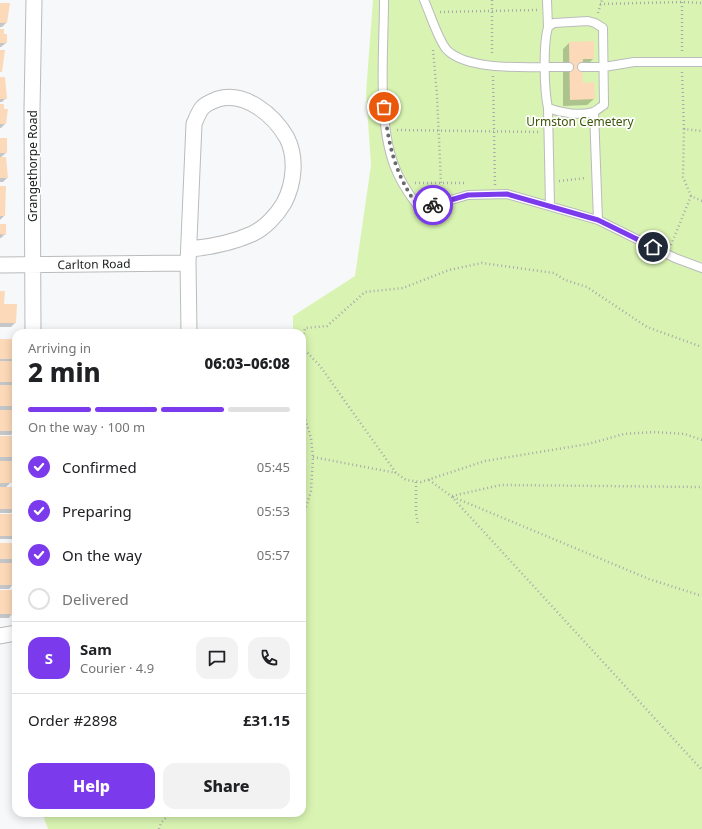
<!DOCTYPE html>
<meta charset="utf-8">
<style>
body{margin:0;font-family:"Noto Sans",sans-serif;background:#f2f2f2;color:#202124;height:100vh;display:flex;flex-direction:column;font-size:15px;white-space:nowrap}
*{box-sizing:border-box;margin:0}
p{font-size:13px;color:#757577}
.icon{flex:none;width:22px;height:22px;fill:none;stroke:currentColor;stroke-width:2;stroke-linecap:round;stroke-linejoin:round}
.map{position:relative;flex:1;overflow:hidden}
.details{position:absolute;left:12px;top:329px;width:294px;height:488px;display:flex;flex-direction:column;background:#fff;border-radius:12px;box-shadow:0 2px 10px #0003}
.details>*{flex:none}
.pin{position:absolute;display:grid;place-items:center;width:34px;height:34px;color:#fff;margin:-17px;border:2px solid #fff;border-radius:50%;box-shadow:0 1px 4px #0007}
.courier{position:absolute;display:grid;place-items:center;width:40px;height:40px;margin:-20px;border:3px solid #7c3aed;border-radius:50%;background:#fff;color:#222;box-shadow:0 1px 5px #0007}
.headline em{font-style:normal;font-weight:800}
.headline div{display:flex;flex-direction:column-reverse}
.headline{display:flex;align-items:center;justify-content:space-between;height:68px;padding:0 16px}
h1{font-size:26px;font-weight:800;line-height:30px}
.bar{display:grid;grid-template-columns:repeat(4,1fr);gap:6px 4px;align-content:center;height:48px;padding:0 16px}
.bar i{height:5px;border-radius:3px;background:#e0e0e0}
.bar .on{background:#7c3aed}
.bar p{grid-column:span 4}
.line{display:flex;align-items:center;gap:10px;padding:0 16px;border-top:1px solid #e0e0e0}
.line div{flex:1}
.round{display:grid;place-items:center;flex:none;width:42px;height:42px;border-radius:12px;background:#f2f2f2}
ol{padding:0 16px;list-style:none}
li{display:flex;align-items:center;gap:12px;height:44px}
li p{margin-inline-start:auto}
li .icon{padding:4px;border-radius:50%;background:#7c3aed;color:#fff;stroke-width:4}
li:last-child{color:#757577}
li i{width:22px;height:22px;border:2px solid #e0e0e0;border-radius:50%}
.primary-button{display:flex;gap:8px;margin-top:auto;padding:8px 16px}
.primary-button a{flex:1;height:46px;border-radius:12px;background:#7c3aed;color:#fff;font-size:16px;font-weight:800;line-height:46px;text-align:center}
.primary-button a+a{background:#f2f2f2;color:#202124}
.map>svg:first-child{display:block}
</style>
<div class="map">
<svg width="702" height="829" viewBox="0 0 702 829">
<rect width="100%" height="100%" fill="#f7f8f9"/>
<path fill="#d9f4b2" d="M373,0H702V829H48L42,813H302V333H293V316L355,276L371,165L366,93Z"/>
<path fill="#0003" d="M0,4H9L6,23L2,27H0Z
M0,30L6,43L1,47H0Z
M569,43L593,59L587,65H581L582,84L594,99L587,105L563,106V49Z
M0,78L4,89H6V98L2,102H0Z
M0,105L5,124L1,128H0Z
M0,139L6,153L0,158L5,169H7V178L3,182H0Z
M0,187H5L4,216L0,220Z
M0,225L5,234L1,238H0Z
M0,292L3,305L15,323L11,327H0Z
M0,340H16V359L13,362H16V382L12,386H16L15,406L11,411L15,430L11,435H0Z
M0,437L16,448V457L11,462H16V472L13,475L11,482L5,488L11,494L16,509L11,513H0Z
M0,515H16V536L13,539H0Z
M0,544L16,554V558L11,564L13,584L9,589H0Z
M0,591H16V608L9,618H0Z"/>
<path fill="#fcd9b8" d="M0,3H10L7,23H0Z
M0,29H4V34H7V43H0Z
M594,41V59H583L582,67L583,83L594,82L595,99L570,100L569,42Z
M0,50H5L2,72H0Z
M0,77H5L7,99H0Z
M0,104H4V109H8L6,124H0Z
M0,138H7V153H0Z
M0,157H6L8,178H0Z
M0,186H6L5,216H0Z
M0,224H6V235L0,234Z
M0,291H5L4,304H17L16,323H0Z
M0,339H16V359H0Z
M0,361H16V382H0Z
M0,385H16V406H0Z
M0,410H16V431H0Z
M0,436H16V457H0Z
M0,461H16V471L15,478H12V483H0Z
M0,487H13L12,493H15L16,498V509H0Z
M0,514H16V536H0Z
M0,543H16V559H0Z
M0,563H16L14,585H0Z
M0,590H16L14,614H0Z"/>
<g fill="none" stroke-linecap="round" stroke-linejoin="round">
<g stroke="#babbbc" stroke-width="10">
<path id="lane" d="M384,0C384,50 377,119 394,165C399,179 408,193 417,205L427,207L468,195L507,194L598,220L675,258L702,268
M424,0C430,13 438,40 447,50C470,73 538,66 569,67
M547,0L548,27
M588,21L595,23L603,28L604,105C600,107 597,111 593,112C580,116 561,113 548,108C544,89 543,45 548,27L554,23Z
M582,67H604L634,62H702
M548,108L550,205
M594,112L598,220"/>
</g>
<g stroke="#babbbc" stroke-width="17">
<path id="street" d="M0,265L188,263
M33,333L32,109L34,0
M189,333L188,263L194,124C196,119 199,112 202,108C206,103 213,101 218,99C245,91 274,115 287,138C297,158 294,184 284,203C277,215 265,228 252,234C232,243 211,247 190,249
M0,636L16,633"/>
</g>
<path stroke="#a8a9aa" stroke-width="2.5" stroke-dasharray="1 3" stroke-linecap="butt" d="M492,0V55
M600,4L682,2L702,3
M440,12L537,10
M598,13L602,0
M433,50L437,95L441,183
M682,51V0
M682,72L684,129
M493,76L495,185
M397,130L538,132
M559,181L586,178
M415,183H464
M691,196L683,177L684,129L702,131
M671,245L691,196L702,201
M302,346L305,328L327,326L365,292L403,288L449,270L482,263L554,273L565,280L587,287L647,327L702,347
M302,347L320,366L396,473L406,480L421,482L485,461L588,444L624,434L653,432L685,434L702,440
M302,352V392L305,418L311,438L313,457L311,491L302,520
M313,457L396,473
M429,480L451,496L702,770
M416,482V513L418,525
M452,496L501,485L702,487
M453,497L649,579L702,596
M159,829L161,823L170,813"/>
<use href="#lane" stroke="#fff" stroke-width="8"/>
<use href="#street" stroke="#fff" stroke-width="15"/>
</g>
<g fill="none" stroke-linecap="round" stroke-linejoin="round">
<path stroke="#696a6a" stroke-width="4" stroke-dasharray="0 7.2" d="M384,107C389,146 394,172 417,205L427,207L433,205"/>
<path stroke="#7c3aed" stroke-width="5" d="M433,205L468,195L507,194L598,220L653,247"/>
</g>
<g text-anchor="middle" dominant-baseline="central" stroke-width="3.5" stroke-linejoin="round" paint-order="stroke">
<g font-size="12" fill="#3d5507" stroke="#fff">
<text x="580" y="121">Urmston Cemetery</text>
</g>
<g font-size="12" fill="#1c1d1d" stroke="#fff">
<text transform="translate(32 166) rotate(-90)">Grangethorpe Road</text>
<text transform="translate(94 264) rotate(-1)">Carlton Road</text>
</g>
</g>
</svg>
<div class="pin" style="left:384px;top:107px;background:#ea580c"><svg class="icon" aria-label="bag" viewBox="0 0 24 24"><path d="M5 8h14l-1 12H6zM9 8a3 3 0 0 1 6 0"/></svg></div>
<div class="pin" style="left:653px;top:247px;background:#1f2937"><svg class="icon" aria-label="home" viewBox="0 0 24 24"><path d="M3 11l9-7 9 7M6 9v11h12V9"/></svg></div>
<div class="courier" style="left:433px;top:205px"><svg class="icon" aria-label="bike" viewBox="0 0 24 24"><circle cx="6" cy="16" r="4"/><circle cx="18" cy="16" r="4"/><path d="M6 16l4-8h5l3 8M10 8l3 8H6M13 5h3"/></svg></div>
<section class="details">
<div class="headline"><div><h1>2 min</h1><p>Arriving in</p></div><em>06:03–06:08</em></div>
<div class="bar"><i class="on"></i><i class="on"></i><i class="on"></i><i></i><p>On the way · 100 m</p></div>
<ol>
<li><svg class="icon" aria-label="check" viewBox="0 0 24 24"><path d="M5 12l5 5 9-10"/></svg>Confirmed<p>05:45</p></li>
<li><svg class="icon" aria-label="check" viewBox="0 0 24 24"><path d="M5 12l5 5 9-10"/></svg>Preparing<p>05:53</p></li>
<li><svg class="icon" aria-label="check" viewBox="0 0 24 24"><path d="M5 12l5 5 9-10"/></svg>On the way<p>05:57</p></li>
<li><i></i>Delivered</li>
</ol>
<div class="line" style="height:72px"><b class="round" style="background:#7c3aed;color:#fff">S</b><div><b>Sam</b><p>Courier · 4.9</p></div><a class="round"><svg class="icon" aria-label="chat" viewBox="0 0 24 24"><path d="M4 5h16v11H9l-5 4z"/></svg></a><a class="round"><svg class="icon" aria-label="phone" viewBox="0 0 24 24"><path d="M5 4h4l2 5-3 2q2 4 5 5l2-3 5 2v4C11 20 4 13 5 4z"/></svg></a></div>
<div class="line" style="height:52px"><div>Order #2898</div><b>£31.15</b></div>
<div class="primary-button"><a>Help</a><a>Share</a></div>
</section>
</div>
